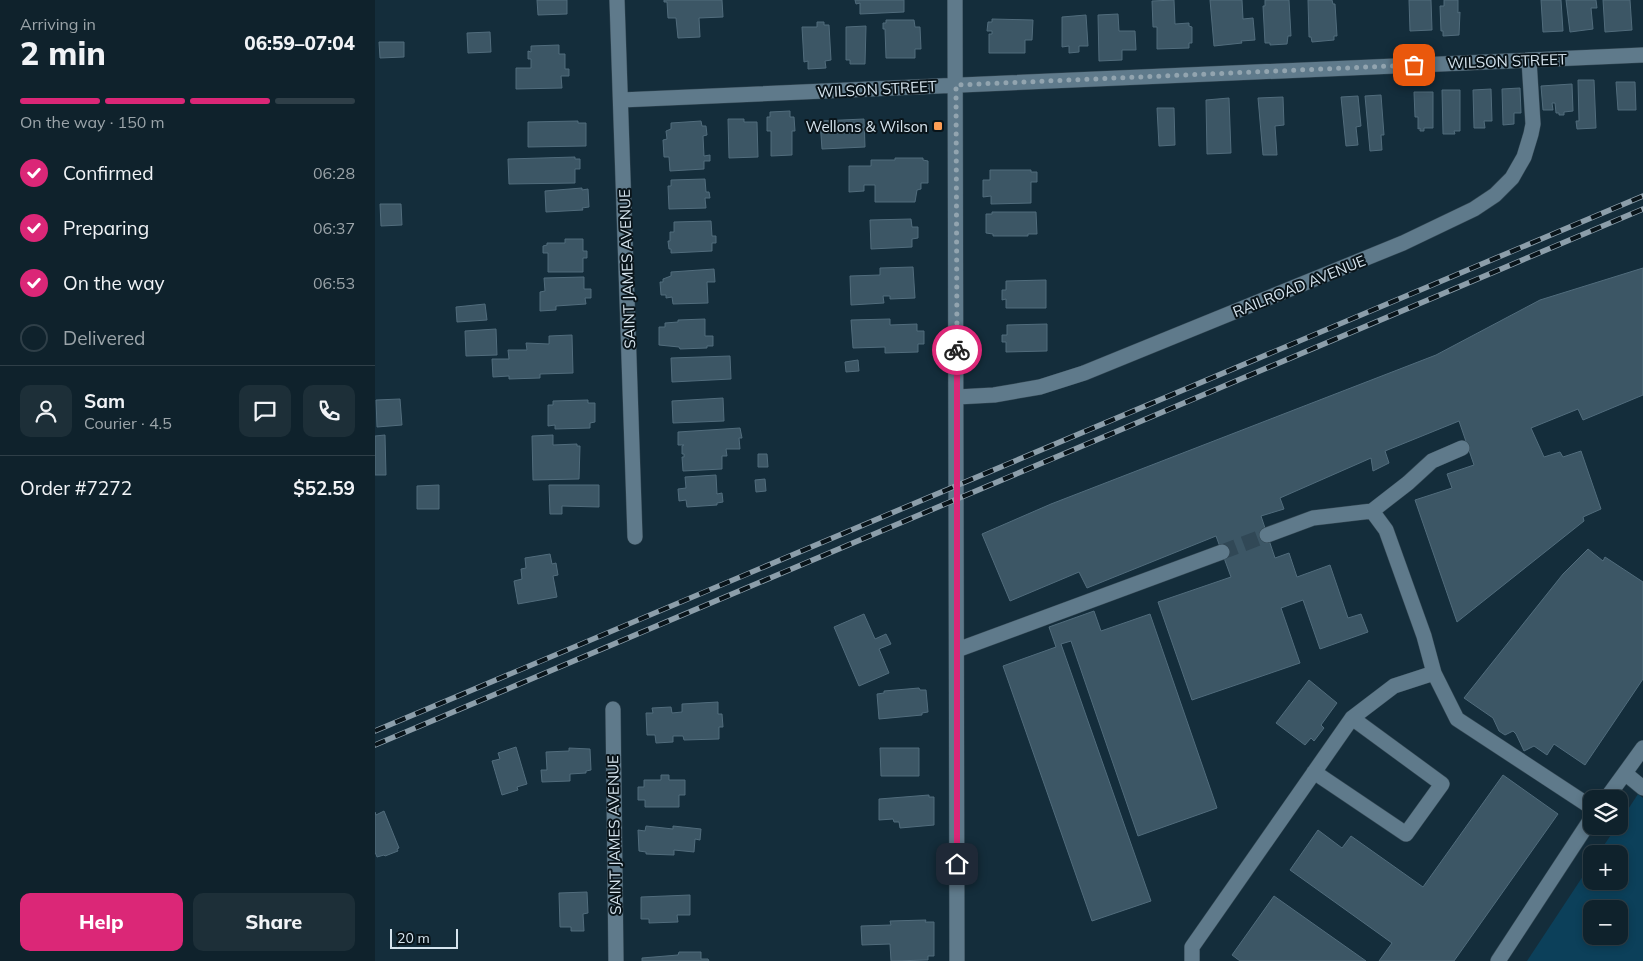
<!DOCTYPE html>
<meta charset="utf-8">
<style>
body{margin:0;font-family:Mulish,sans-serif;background:#1d2f38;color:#f1f3f6;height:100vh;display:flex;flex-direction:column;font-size:19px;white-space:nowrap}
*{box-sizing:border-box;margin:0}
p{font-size:16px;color:#9ba4a9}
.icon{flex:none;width:28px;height:28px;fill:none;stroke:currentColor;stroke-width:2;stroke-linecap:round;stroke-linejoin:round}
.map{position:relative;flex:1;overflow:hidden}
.drawer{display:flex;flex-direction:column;background:#0f222c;width:375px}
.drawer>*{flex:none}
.tools{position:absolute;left:1208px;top:790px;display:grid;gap:10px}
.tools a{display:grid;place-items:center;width:45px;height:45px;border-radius:10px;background:#0f222c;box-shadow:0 2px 8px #0003,0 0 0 1px #2f3f48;font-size:25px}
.scale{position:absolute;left:15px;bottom:12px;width:68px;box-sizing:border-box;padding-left:5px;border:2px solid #d6e4ee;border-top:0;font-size:14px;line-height:18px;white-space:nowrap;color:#d6e4ee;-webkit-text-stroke:4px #09141a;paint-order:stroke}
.pin{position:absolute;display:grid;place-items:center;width:42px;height:42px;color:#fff;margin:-21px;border-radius:10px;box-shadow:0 2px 8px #0006}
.courier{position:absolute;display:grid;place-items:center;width:50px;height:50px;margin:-25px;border:4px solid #db2777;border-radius:50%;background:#fff;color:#222;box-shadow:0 1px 6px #0007}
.headline em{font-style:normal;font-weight:800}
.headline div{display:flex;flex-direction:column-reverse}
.headline{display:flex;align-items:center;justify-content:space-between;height:85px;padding:0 20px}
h1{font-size:32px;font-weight:800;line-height:38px}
.bar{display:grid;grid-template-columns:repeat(4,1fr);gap:8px 5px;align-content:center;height:60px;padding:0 20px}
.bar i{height:6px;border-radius:4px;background:#2f3f48}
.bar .selected{background:#db2777}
.bar p{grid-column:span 4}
.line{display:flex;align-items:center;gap:12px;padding:0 20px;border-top:1px solid #2f3f48}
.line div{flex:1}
.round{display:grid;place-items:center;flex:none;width:52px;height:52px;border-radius:10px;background:#1d2f38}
ol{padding:0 20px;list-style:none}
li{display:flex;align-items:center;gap:15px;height:55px}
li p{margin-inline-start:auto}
li .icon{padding:5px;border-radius:50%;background:#db2777;color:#fff;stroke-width:4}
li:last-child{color:#9ba4a9}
li i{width:28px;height:28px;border:2px solid #2f3f48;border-radius:50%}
.primary-button{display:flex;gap:10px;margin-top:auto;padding:10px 20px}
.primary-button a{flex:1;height:58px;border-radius:10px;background:#db2777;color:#fff;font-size:20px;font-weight:800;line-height:58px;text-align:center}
.primary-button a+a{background:#1d2f38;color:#f1f3f6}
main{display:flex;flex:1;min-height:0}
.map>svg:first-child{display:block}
</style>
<main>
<section class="drawer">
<div class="headline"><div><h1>2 min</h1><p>Arriving in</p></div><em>06:59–07:04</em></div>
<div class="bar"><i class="selected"></i><i class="selected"></i><i class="selected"></i><i></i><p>On the way · 150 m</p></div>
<ol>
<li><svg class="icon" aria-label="check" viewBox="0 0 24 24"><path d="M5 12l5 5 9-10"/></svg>Confirmed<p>06:28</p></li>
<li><svg class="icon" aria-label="check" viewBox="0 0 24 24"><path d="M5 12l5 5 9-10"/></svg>Preparing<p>06:37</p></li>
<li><svg class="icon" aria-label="check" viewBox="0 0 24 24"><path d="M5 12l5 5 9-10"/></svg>On the way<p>06:53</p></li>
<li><i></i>Delivered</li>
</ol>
<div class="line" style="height:90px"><a class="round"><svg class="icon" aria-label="person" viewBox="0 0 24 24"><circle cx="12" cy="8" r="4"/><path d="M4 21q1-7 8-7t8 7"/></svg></a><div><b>Sam</b><p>Courier · 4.5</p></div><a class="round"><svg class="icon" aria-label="chat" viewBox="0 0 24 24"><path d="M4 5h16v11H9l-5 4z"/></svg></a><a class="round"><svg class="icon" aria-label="phone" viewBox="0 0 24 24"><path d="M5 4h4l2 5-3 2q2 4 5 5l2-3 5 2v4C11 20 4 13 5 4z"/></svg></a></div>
<div class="line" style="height:65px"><div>Order #7272</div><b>$52.59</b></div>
<div class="primary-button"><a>Help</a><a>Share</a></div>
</section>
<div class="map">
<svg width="1268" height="961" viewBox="0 0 1268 961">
<rect width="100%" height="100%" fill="#142d3b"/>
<path fill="#0c405a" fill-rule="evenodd" d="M1263,794L1268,798V961H1152L1216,864V881H1244V854H1223L1242,826H1244V823ZM1216,909H1244V936H1216Z"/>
<path fill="#3c5665" stroke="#516c7c" d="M162,0H192V14L163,15Z
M289,0H347L348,17L324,18L325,37L303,38L301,18H293L292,2H289Z
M480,0H529V12L485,14V3L481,4Z
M799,0L800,24L814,23V26L817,27V43H814V48L782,49V27H778L777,1Z
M835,0H867L868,19L878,18L880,40L866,41L867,43L839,46Z
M890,0H914L916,36H913L912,44L895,45V43H890L888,6H890Z
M933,0H957L958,4H960L962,36H959V40L937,42L936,37H934Z
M1034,0H1056L1057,30L1035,31Z
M1069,0H1083V13L1085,12L1084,35L1068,36V31H1066L1065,6H1069Z
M1166,0H1186L1188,31L1168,32Z
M1191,0H1221L1222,8H1216L1218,29L1195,32Z
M1228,0H1255L1257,30L1230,32Z
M743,14L744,31H760L761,50H747V60L724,61L723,15Z
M711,15L713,46H704V52L694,53V46L687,47V17Z
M617,19L658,20L657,40H650V53H614V34H617V31H612L613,22H617Z
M511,20H539L540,27H545L546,49H540V58H511L510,29H508V23H511Z
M442,22H449V25H454L456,60L450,61L451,68L433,69V61L429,62L427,27H442Z
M491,26L490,64H475V60H471V27Z
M115,32L116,52L93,53L92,33Z
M4,42H29V57L5,58Z
M184,45V54H190V69H194V76H186L187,88L141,89V68H156V59H153V51L156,52V46Z
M1203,80H1219L1221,128L1202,129L1201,121H1204Z
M1241,82H1260L1261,110H1243Z
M1197,84L1198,111L1189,112V115H1184V113H1181L1180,103H1177L1178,110H1168L1166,86Z
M1145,88L1146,113H1139V124L1128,125L1127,89Z
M1116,89L1117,121H1109L1110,128H1099L1098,90Z
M1067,90H1085V131H1079L1080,134H1068Z
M1039,92H1058V128H1049V131H1045V128L1043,129V117H1040Z
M1006,95L1009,135H1006L1007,150L995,151L990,96Z
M983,96L986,126L981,127L983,145L971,146L966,97Z
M908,97L909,125L900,126L902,155H888L883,98Z
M854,98L856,153L832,154L831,100Z
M782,108H799L800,145L784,146Z
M415,111V117H419L420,131H417V155L396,156V131H392V117H395V112Z
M353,119H369V122H382L383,157L354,158Z
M489,119L490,147L447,149L445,121Z
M203,121V123H211V146L153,147V122Z
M326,121L327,126H331L332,135L328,136L329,156L335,155V161H329V169L295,171L294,157H289L288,140L292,139L291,131L296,129V123Z
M200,157V159H205V169H200V183L134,184L133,159Z
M520,158H548V160L553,161V183H546V189L542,190L540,202H500V185H489V191L474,192V166H496V160H520Z
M615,170H656V172H662V182H656V203L616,204V196L608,197V180H615Z
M330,179L331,192H334L335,198H330L331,208L294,209L293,186H296V180Z
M207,188V190L213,189L214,207L207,208L208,210L171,212L170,191Z
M5,204H26L27,225L6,226Z
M617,212H661L662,234H653V236H618V234L611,233V214H617Z
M536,219L537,227H543V238L537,239V247L496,249L495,220Z
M336,221L337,236H341V243H337V251L296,253V249H294L293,241H295V232H299V222Z
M190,239H208V251H212V258H208V272H173V253H168V246L172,245V243H190Z
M538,267L540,298L515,299V296H508L509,303L476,305L475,276L505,275V268Z
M1268,268V395L1208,420L1203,409L1156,428L1169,457L1185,452L1188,457L1206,451L1226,509L1208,517L1209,521L1082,622L1040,500L1077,488L1072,474L1099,465L1084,421L1010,451L1014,463L998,471L996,458L905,498L909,509L886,516L900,558L914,553L922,577L955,565L973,618L986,614L993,632L945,649L928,600L906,608L925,663L817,700L783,602L856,577L841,536L712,588L704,572L635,601L607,534L676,504L1061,355L1165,300Z
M339,269L340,282H332L333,303L298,304L297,297L291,298V295H286L285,282H288V279L296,276V272Z
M209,277V289H216V298H210L211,304L181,306V310L165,311V292L170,291L169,278Z
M671,280V308H631V299L627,300V290H631V281Z
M110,304L112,320L82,322L81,307Z
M330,319V336H338V346H332V348L305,349L304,347L284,345V327H290V323L303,322V320Z
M515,319V325L542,324V331H549V344H543V352L510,353V347L478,348L476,320Z
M672,324V351L631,352V342H627V335H632V325Z
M121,329L122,355L91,356L90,331Z
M197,335L198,373L165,374V378L134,379V376L118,377L117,359H134L133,350H152L151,343L174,344V336Z
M355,356L356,379L297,382L296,358Z
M483,360L484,371L471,372L470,362Z
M348,398L349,421L298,423L297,401Z
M25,399L27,425L2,427L1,400Z
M213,400V403H220V422L215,423V428L180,429V425L173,426V405H178V401Z
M365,428L367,438H364L365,449H351L352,456H347V469L308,471L307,457H309V454H307V446L309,445H303V432Z
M10,435L11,475H0V436Z
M178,435V445L202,444V446H205L204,479L158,480L157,436Z
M383,454H392L393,467H383Z
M341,475L342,494L347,493L348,502L342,503V505L312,507L311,500L304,501L303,489L311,488L310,477Z
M390,479L391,491L381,492L380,480Z
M64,485V509H42V486Z
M174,485H224V507L187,506V514H175Z
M1213,549L1228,561L1230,557L1268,582V679L1210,765L1179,744L1172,755L1159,746L1149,751L1141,734L1138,731L1130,735L1124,731L1118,718L1089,698L1188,574Z
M175,554L177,564L181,563L183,575L178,576L182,597L143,604L139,581L147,579L146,569L151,568L150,558Z
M719,611L726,631L775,614L842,808L763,836L696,641L686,644L776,901L717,921L628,666L681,647L674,627Z
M489,614L500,639L511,634L516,644L504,649L514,673L484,686L459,627Z
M934,680L962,703L946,725L949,728L939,741L936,738L930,745L901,723Z
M544,688L545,690H551L553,712L547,713V715L504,719L502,694L509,693V691Z
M343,702V714H347L348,727H344V739L309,740L308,736H298V742L281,743L280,735H272L271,713H278L277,708L296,707L297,713L307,712V704Z
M141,747L152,784L142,787L143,790L127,795L117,761L125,759L123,753Z
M194,748L215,749L216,770L211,771V773L195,774V781L167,782L166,770H172L171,752L194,751Z
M505,748H544V776H506Z
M286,775H294V780H310V795H304V807H270V800H263V787H269V780H286Z
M1128,775L1183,814L1079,961H1004L1017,943L915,870L943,830L967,848L976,836L1048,887Z
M554,795V797H559V825L525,828L524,822H519L518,819L504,820V799Z
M9,811L24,848L22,849L23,851L10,856L9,855L2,857L0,852V812L1,815Z
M271,826L298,829V826L326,829L325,840L320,839L319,852L299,850V855L271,854V852L264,851L263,830L270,831Z
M212,892L213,913L208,914L209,931H196V927H185L184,893Z
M315,895V915H302L303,922L274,923V919H266V897Z
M899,896L991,961H865L857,955Z
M551,920L550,922H559V956H553V960L516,961L515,944L487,945L486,926L516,925L515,921Z
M304,952H326V959H333L334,961H267V958L303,955Z"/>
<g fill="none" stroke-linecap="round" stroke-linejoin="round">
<path stroke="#314856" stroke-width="15" stroke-dasharray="15 8" stroke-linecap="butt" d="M847,552L892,535"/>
<g stroke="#334753" stroke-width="16">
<path id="minor" d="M242,0L260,537
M580,0L582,961
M246,100L1268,55
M582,397L619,395L665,387L709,373L1028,243L1099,209L1120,195L1137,178L1149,157L1156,134L1158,124L1154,60
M997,511L1011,530L1049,636L1059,673
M892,535L938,518L997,511L1033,483L1057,461L1087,448
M582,650L847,552
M238,709L241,961
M939,772L1031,834L1067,784L977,718
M1251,774L1268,788
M1231,799L1268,748
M817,961V947L977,718L1019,686L1059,673L1082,719L1216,807
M1123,961L1216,819"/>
</g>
<use href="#minor" stroke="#5f7a8b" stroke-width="15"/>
<g stroke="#8c9eaa" stroke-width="5.5">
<path id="rail" d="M0,731L1268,196
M0,745L1268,209"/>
</g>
<use href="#rail" stroke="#09141a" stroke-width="4" stroke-dasharray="11" stroke-linecap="butt"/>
</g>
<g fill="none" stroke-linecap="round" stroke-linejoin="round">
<path stroke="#92a4af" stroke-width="5" stroke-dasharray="0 9" d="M582,350L581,85L1039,65"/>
<path stroke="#db2777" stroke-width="6" d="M582,350V864"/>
</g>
<rect fill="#fd9d54" stroke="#09141a" stroke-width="2" x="558" y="121" width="10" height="10" rx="2.5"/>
<g text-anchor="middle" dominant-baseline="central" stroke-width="4" stroke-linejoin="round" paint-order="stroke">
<g font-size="15" fill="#d6e4ee" stroke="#09141a">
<text transform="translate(1132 61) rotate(-2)">WILSON STREET</text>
<text transform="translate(502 89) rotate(-3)">WILSON STREET</text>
<text transform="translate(252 269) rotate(-92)">SAINT JAMES AVENUE</text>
<text transform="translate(924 286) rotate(-22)">RAILROAD AVENUE</text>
<text transform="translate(239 835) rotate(-91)">SAINT JAMES AVENUE</text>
</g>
<g font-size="15" fill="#d6e4ee" stroke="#09141a" text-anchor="end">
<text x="553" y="126">Wellons &amp; Wilson</text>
</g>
</g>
</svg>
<div class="tools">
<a><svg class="icon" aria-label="layers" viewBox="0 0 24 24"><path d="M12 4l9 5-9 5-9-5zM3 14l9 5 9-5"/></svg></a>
<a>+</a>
<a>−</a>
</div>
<div class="scale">20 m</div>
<div class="pin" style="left:1039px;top:65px;background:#ea580c"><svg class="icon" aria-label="bag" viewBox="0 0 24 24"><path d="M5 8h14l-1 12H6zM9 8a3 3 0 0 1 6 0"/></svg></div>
<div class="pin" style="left:582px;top:864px;background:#1f2937"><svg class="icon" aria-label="home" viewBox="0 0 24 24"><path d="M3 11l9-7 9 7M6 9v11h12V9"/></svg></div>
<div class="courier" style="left:582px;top:350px"><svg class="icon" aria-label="bike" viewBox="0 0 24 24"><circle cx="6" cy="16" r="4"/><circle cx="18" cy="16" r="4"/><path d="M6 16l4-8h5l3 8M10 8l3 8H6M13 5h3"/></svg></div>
</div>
</main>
